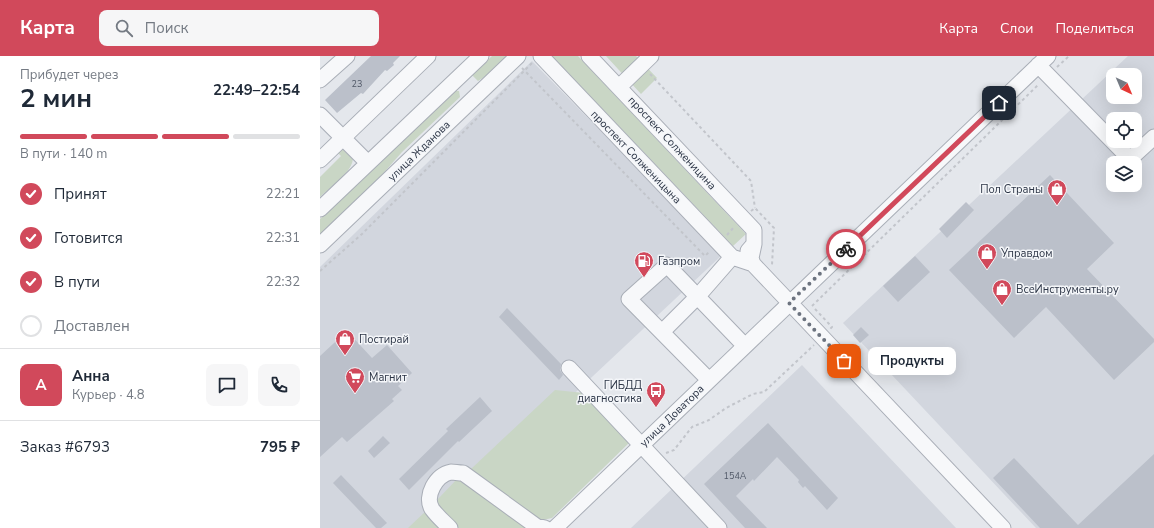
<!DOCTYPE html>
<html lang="ru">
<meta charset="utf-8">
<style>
body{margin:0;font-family:"Nunito Sans",sans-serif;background:#f6f6f7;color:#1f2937;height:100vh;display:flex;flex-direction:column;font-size:15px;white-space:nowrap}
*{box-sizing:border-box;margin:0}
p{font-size:13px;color:#747a83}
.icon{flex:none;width:22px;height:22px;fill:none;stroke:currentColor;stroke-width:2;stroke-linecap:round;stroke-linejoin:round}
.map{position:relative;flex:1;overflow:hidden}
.sheet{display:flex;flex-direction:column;background:#fff;width:320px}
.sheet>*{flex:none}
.needle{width:26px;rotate:136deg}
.buttons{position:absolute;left:786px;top:12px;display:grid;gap:8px}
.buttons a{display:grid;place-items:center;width:36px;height:36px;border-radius:8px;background:#fff;box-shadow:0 4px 16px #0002;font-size:20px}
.pin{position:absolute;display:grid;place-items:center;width:34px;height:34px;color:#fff;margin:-17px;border-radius:8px;box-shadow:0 2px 6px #0006}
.courier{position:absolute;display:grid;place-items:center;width:40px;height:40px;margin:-20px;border:3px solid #d1495b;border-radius:50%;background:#fff;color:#222;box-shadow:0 1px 5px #0007}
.bubble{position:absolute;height:28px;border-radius:8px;background:#fff;box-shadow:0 4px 16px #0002;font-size:13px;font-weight:700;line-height:28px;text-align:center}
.headline em{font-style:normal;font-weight:700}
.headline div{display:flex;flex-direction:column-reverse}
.headline{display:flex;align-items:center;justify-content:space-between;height:68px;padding:0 20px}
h1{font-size:26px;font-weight:700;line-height:30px}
.bar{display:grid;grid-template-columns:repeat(4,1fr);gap:6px 4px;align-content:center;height:48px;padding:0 20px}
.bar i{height:5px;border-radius:3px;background:#e0e1e3}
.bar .current{background:#d1495b}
.bar p{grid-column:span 4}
.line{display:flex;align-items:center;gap:10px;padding:0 20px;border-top:1px solid #e0e1e3}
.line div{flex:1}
.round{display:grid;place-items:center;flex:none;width:42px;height:42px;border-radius:8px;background:#f6f6f7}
ol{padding:0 20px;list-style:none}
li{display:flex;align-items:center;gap:12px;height:44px}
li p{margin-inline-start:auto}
li .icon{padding:4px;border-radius:50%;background:#d1495b;color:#fff;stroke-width:4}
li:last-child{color:#747a83}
li i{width:22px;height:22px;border:2px solid #e0e1e3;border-radius:50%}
header{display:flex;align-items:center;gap:24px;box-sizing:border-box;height:56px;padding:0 20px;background:#d1495b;color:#fff}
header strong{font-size:19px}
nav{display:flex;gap:22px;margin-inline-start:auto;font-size:14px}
.search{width:280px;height:36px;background:#f6f6f7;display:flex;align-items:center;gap:10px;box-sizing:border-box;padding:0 14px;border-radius:8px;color:#747a83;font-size:15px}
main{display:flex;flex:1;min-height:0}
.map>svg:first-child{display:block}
</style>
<header>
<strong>Карта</strong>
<div class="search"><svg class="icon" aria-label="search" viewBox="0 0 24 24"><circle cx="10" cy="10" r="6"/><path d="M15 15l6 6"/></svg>Поиск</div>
<nav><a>Карта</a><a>Слои</a><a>Поделиться</a></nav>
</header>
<main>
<section class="sheet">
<div class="headline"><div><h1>2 мин</h1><p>Прибудет через</p></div><em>22:49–22:54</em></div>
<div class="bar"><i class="current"></i><i class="current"></i><i class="current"></i><i></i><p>В пути · 140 m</p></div>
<ol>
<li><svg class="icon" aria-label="check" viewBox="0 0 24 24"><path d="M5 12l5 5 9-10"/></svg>Принят<p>22:21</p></li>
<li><svg class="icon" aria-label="check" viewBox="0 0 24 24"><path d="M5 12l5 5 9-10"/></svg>Готовится<p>22:31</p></li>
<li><svg class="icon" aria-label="check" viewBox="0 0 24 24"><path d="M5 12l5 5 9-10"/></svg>В пути<p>22:32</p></li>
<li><i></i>Доставлен</li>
</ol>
<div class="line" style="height:72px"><b class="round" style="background:#d1495b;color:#fff">А</b><div><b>Анна</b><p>Курьер · 4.8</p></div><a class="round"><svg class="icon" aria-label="chat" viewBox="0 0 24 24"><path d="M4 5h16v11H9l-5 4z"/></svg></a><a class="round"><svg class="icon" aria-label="phone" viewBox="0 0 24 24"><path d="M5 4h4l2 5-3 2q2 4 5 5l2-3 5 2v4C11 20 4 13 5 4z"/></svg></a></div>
<div class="line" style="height:52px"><div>Заказ #6793</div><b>795 ₽</b></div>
</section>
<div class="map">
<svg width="834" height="472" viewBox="0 0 834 472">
<rect width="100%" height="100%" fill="#e4e7ec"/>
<path fill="#d2d6de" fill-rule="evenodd" d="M808,0H834V472H716L523,267ZM793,19H815V41H793ZM793,63H815V85H793ZM793,107H815V129H793Z
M212,5L402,199L111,472H0V211Z
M482,309L636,472H311Z"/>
<path fill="#c9d6c5" d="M172,0H190L177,13L158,25L152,19Z
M232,0H258L426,178L413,190Z
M286,0H316L337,22L321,38Z
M135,35H139L140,41L82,96L53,129L0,180V163Z
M21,89L33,99C35,115 11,130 0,141V121L21,100L15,94Z
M235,334L264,337L310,386L232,462L223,464H217L151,413Z
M138,422L207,472H136L119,454L117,444Z
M107,454L124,472H88Z"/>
<path fill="#bbc0ca" d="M51,0H80L73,7L74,9L67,15L65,14L43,38L41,37L17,57L5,44Z
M730,119L794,187L767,213L834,283V286L794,324L726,251L694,282L629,214Z
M646,146L654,154L627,182L619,173Z
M595,200L610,216L578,246L563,230Z
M187,252L241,308L240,314L243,319L239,324L179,261Z
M541,271L549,279L540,287L533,279Z
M27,275L52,302L67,289L92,317L78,330L82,334L72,343L74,345L27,386L22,381L0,401V300Z
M160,341L172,355L139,386L138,385L89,434L79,423L128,375L126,373Z
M448,367L518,442L507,454L485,430L483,432L478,426L479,424L457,401L434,425L433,423L416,440L447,472H425L384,428Z
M63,380L70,387L54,402L48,395Z
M834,398V472H720L673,422L694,402L758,469Z
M21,419L67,467L61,472H56L13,427Z"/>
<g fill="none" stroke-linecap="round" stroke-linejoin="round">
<g stroke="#a9aeb7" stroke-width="17">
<path id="minor" d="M221,0L412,201L433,208
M269,0L434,174V188L428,195
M718,9L810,103L834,81
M0,24L27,0
M299,31L331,0
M0,59L48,107
M0,104L108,0
M0,153L161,0
M434,188L431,202L433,208L683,472
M0,189L198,0
M342,276L378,240L412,201
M249,312L399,472
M389,324L309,243L347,209L425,290
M130,472C124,466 117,460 112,453C104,440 116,419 131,416C134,416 139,417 143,417L216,470L225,472
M235,472L728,0"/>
</g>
<path stroke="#c2c5cb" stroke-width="2" stroke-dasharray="3 3" stroke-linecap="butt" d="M737,11L749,0
M202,12L385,200L389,196
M330,18L431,125L435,152
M431,155L435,152L454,172L452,209
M407,179L415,170
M0,215L42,178L212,7
M492,250L719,28
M495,253L512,271L510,273
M346,397L354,394L372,371L389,364L406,352L433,338L444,336L494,289"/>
<use href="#minor" stroke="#f7f8fa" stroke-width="15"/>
</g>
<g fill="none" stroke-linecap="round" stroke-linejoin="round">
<path stroke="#6c737f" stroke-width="4" stroke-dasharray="0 7.2" d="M524,305L469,247L526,193"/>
<path stroke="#d1495b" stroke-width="5" d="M526,193L679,47"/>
</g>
<defs>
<g id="shop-pin" transform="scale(1)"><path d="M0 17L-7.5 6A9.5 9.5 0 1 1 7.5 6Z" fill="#d1495b" stroke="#f4f6f9"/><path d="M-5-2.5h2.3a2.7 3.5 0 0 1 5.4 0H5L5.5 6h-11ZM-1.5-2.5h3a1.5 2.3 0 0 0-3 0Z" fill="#fff"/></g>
<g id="fuel-pin" transform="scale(1)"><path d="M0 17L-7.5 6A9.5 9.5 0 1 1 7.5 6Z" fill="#d1495b" stroke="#f4f6f9"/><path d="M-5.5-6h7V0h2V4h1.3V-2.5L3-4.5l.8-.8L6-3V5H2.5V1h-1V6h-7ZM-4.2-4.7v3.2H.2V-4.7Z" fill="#fff"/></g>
<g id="supermarket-pin" transform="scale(1)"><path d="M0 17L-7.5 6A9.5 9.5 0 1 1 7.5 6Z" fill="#d1495b" stroke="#f4f6f9"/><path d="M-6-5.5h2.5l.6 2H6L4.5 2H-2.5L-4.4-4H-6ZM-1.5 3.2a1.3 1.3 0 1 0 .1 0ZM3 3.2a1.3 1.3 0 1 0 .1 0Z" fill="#fff"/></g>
<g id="bus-pin" transform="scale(1)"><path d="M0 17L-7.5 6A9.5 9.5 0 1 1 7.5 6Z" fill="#d1495b" stroke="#f4f6f9"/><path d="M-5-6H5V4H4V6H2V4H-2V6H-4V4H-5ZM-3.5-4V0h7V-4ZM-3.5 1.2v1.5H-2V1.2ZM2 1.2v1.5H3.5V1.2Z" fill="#fff"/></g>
</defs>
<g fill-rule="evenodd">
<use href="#shop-pin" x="737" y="133"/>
<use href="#shop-pin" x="667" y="197"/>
<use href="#fuel-pin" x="324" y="205"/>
<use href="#shop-pin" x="682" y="233"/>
<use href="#shop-pin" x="25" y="283"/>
<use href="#supermarket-pin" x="35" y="321"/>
<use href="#bus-pin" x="336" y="335"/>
</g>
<g text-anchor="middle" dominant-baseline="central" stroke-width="3" stroke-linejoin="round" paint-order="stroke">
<g font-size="9" fill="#4f5766">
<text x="37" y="28">23</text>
<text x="415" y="420">154А</text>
</g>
<g font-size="11" fill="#2b3445" stroke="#f4f6f9">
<text transform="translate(352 87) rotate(47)">проспект Солженицина</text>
<text transform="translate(99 95) rotate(-44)">улица Жданова</text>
<text transform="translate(316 101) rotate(46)">проспект Солженицына</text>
<text transform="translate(352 360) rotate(-44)">улица Доватора</text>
</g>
<g font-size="11" fill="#2b3445" stroke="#f4f6f9" text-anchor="start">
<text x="723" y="133" text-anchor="end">Пол Страны</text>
<text x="681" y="197">Управдом</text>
<text x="338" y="205">Газпром</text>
<text x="696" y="233">ВсеИнструменты.ру</text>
<text x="39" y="283">Постирай</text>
<text x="49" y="321">Магнит</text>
<text x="322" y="329" text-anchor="end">ГИБДД<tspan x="322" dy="13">диагностика</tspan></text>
</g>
</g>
</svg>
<div class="buttons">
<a><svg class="needle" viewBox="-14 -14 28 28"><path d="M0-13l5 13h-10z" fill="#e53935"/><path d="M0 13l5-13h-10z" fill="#747a83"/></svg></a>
<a><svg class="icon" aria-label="locate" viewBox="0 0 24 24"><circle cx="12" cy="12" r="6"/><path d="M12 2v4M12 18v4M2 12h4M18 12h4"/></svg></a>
<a><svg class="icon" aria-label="layers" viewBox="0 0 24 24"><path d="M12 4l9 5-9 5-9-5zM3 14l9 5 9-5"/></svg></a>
</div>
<div class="pin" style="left:524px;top:305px;background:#ea580c"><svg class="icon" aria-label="bag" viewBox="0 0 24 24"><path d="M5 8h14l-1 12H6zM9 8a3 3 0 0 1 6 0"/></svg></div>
<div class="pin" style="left:679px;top:47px;background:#1f2937"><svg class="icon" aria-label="home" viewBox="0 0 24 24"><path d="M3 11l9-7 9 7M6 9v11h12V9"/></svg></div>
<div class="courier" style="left:526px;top:193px"><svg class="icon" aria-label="bike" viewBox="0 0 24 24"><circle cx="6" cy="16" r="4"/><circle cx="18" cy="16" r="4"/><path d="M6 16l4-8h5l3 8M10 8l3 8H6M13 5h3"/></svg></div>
<div class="bubble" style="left:548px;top:291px;width:88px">Продукты</div>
</div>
</main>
